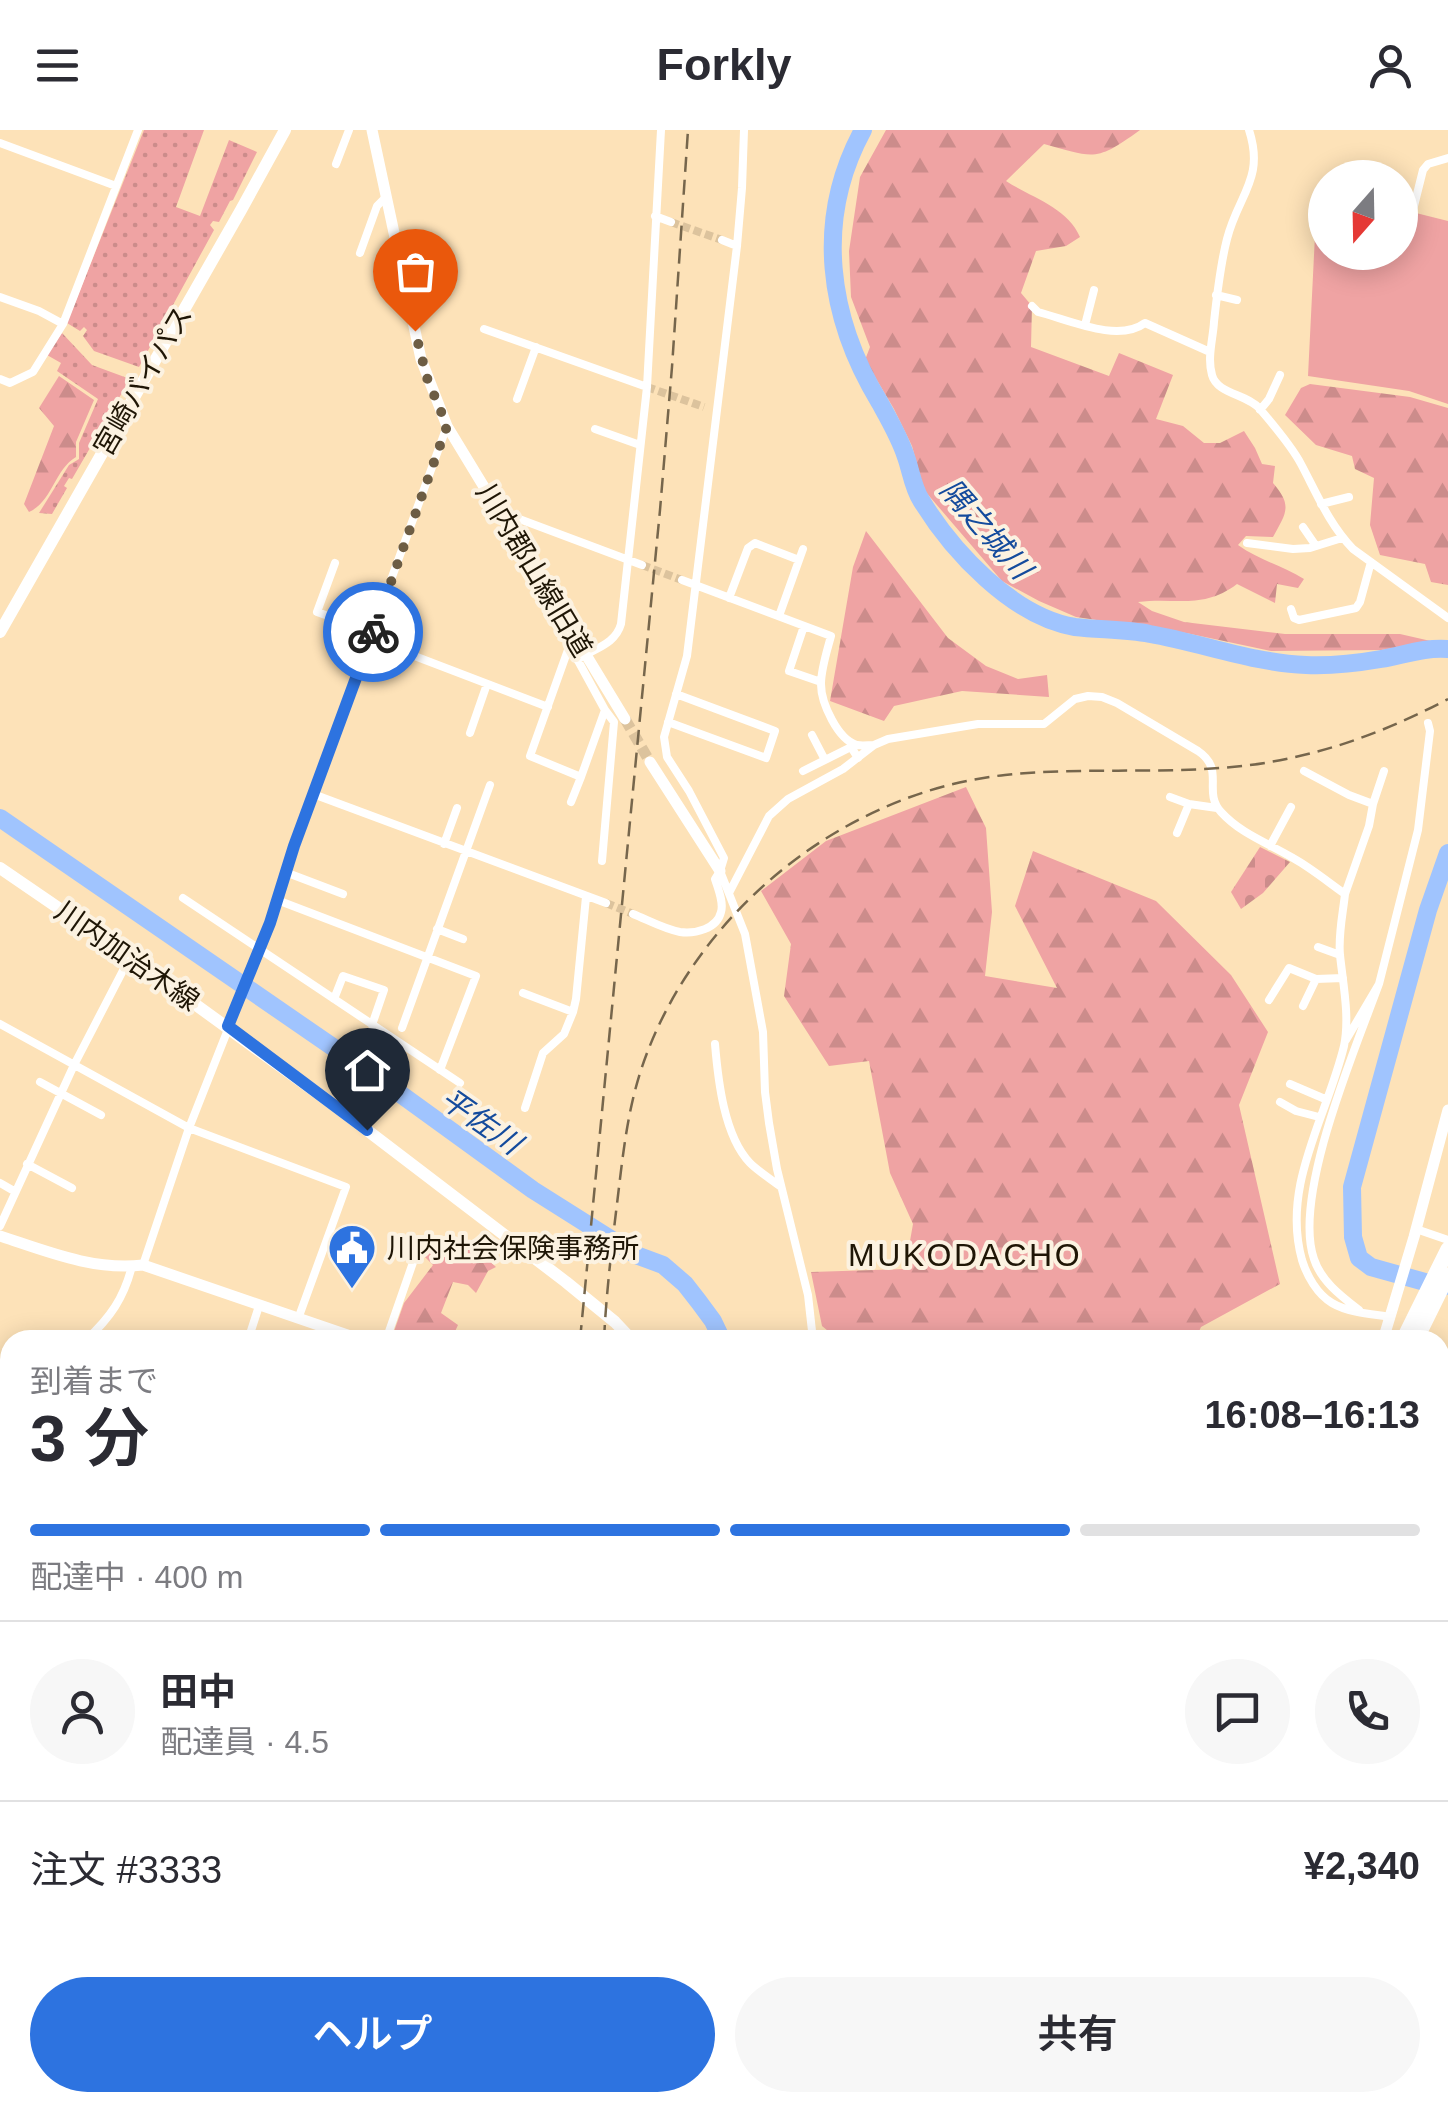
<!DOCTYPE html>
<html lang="ja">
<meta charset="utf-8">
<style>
body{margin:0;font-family:Helvetica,"Noto Sans JP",sans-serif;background:#f7f7f7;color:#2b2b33;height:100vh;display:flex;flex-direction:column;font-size:38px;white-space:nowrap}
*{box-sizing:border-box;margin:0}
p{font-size:32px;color:#7c7c81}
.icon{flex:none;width:55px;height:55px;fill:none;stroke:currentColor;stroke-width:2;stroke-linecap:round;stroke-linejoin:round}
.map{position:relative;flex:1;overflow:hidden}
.sheet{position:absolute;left:0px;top:1200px;width:1450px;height:782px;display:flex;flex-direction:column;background:#fff;border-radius:30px 30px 0 0;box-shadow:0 5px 25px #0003}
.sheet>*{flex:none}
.needle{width:65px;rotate:200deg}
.controls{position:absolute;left:1308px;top:30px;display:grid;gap:20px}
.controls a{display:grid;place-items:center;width:110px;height:110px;border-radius:50%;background:#fff;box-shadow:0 5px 25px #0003;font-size:50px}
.pin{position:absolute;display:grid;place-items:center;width:85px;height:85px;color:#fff;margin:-102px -42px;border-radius:50% 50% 50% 0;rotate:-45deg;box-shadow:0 0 10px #0007}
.pin .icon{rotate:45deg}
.courier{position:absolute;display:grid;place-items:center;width:100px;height:100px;margin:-50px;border:8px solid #2d73e0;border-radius:50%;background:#fff;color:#222;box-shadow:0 2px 12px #0007}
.headline em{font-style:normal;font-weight:600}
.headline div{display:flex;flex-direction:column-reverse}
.headline{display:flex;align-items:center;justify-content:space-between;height:170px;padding:0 30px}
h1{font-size:65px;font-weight:600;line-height:75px}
.bar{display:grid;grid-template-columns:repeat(4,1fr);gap:15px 10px;align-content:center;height:120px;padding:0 30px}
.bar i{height:12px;border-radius:8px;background:#e1e1e2}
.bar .current{background:#2d73e0}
.bar p{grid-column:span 4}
.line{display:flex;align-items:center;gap:25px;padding:0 30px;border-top:2px solid #e1e1e2}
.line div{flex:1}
.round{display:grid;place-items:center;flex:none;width:105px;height:105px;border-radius:52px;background:#f7f7f7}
.action{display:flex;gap:20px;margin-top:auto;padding:20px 30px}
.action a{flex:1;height:115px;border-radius:60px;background:#2d73e0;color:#fff;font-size:40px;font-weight:600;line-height:115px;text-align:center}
.action a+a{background:#f7f7f7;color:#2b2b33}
header{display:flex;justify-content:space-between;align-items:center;height:130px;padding:0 30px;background:#fff;font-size:45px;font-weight:600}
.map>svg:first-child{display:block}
</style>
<header><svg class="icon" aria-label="menu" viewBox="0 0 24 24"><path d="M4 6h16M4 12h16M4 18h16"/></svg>Forkly<svg class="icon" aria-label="person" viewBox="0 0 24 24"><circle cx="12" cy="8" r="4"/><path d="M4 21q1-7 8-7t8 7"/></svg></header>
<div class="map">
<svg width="1448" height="1981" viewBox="0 0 1448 1981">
<defs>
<pattern id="grass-dots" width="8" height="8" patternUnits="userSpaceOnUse" patternTransform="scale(2.5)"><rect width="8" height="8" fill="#efa3a3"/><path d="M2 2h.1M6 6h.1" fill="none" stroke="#cc8c8b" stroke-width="1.8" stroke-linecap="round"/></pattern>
<pattern id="forest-firs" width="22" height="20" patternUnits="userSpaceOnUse" patternTransform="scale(2.5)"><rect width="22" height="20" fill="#efa3a3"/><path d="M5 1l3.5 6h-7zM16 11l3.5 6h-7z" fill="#cc8c8b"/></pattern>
<pattern id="cemetery-stones" width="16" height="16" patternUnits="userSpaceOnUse" patternTransform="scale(2.5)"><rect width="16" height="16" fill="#efa3a3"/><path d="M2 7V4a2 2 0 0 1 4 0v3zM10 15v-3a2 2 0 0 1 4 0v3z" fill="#cc8c8b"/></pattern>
</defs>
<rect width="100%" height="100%" fill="#fde2b8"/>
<path fill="url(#grass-dots)" d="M144,0H204L176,77L200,86L229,10L257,22L233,70L230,71L219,92L213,91L210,95L214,100L139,237L94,221L83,206L87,200L84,197L80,201L67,193Z
M62,203L92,235L130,249L72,349L69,348L64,356L67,358L52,384L39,383L69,335L79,329V313L98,269L57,241L61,233L47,225Z"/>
<path fill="url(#forest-firs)" d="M886,0H1140C1096,32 1095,28 1044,14L1006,51C1032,68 1067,77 1080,107L1066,116L1036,121L1021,163L1032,176L1031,217L1109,246L1119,223L1173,245L1156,289L1183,296L1204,313H1220L1244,301L1255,318L1262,334L1275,336L1273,353C1293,376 1286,383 1273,407L1246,406L1238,415C1259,430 1283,436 1304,449L1298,458L1277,454L1275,473L1237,454C1203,480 1175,467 1138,472L1152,481L1184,492L1285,504H1400L1435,512L1381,520L1271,521L1186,503L1076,487L1039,471L1002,451L924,360L912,316L894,279L865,230L870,217L851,167L849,121L860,47Z
M59,246L94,270L76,312V327C54,340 53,371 29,382L24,374L54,296L39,278Z
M1310,254L1410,267L1448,278V455L1431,452L1425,434L1380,425L1370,395L1374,348L1355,339L1352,326L1316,315L1285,285L1301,258Z
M866,401L948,508L986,536L1018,549L1047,545L1049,567L962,561L894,576L884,591L830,571L853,437Z
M966,657L986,698L992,782L985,846L1057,858L1015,776L1033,721L1156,771L1231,845L1268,902L1239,975L1280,1154L1201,1197L1195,1210H839L822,1196L811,1142L905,1139L913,1094L890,1043L869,931L829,936L784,866L791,814L761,761L826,711Z
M469,1112L496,1137L488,1141L476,1163L468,1155L453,1152L441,1183L458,1195L452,1208L456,1210H391L404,1173L433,1135L422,1124L430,1113L448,1126Z"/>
<path fill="url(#cemetery-stones)" d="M1260,717L1290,732L1263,763L1241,779L1231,762Z"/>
<path fill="#efa3a3" d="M1317,65H1325V122H1400V79L1448,91V274L1409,261L1308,246Z"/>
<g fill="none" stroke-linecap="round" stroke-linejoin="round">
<path stroke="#a0c4fe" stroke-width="18" d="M863,0C814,90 828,188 880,273C890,291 900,308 906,327C911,341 913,358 921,370C952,421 1013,487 1075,497C1099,500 1125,499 1150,504C1202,513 1253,533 1306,535C1330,536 1358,533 1381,529C1404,525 1425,517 1448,519
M0,688L388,955L533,1060L636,1125L663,1135L685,1154L699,1172L713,1191L722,1210
M1443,1157L1371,1137L1359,1128L1353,1107L1352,1057L1428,780L1448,723
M1440,1391L1448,1376
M1440,1623L1448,1629
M405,1972L417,1981
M77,1981L94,1972"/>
<path stroke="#dcc39d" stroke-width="8" stroke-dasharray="8 4" stroke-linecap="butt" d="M671,92L722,110
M647,257L704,277
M642,435L682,450
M606,773L633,784"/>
<path stroke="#dcc39d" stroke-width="11" stroke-dasharray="11 5.5" stroke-linecap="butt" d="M625,589L650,632"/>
<path stroke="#fff" stroke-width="8" d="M1249,0C1265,49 1238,65 1227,109C1220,136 1217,164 1214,192C1213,209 1207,228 1212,245C1217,264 1247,264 1260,279C1274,296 1291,315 1301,334C1317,364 1329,394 1353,419L1448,488
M0,13L116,56
M336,34L349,0
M1412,84L1423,40L1428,34L1448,28
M655,86L671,92
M722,110L737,116
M360,123L377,76L385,68
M1216,165L1237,170
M0,167L39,181L63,194
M1032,176L1038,182C1069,190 1118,213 1145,193L1210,222
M1085,195L1094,160
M484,199L647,257
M0,249L10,253L33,242L63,194L138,0
M517,269L536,217
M1260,280L1269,269L1280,245
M595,299L640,315
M1321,374L1349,367
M498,381L642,435
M1303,397L1316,416
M1247,413L1293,419L1310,418L1342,408
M335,433L317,482L373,502
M682,450L831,506C827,521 821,539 821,554C821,573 838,610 857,615C863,616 868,615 874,615
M729,468L748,418L755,413L799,430
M1291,479L1294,488L1299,490L1356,478L1360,472L1371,432
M779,486L803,419
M804,496L789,541L821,552
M370,509L548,577
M570,516L605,580L581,647
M577,530C594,518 615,515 621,494L647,257L661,0
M668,592L766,628L775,601L676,564
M470,603L487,554
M812,605L825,630
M803,641L851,617L858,628
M1304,641L1349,665L1373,674
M313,664L606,773
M1170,667L1189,674L1217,678
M571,672L581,647L530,626L574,503
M1177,703L1189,674
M444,714L457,678
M1270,716L1291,677
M602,731L614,592L605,580
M720,741L745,804L763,902L765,962L769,993L777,1039L808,1165L813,1210
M285,742L343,764
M729,763L769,686L788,669L843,639L874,615L888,609L978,594H1044L1075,569L1088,566L1102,567L1117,573L1198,621C1226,640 1202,661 1221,682C1241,704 1268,713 1293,728C1311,738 1328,752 1345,764C1343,783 1338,805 1340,825C1343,854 1350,887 1344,916C1327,987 1281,1055 1302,1130C1307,1146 1317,1164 1332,1173C1349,1183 1372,1184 1391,1187
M1345,764L1369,696L1373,674L1384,641
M183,768L460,953
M277,770L476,846L440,940
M633,784C648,790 664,799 680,802C695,804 717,799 721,782C724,772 718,759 715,749L720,741L724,728L689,661L667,627L664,607L687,526L737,116L742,58L744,0
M437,799L463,809
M1318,817L1340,825
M1379,854L1418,700L1430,601L1428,593
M523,863L573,882L576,869L586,767
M334,869L343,846L384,860L372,895
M1269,870L1289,838L1316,849
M1303,876L1316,849L1343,848
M0,894L189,998L346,1057L298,1189
M402,898L490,655
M1346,910L1379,854C1356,917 1292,1066 1314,1129C1321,1151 1341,1166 1359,1180
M715,914C718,950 724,1006 750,1033C759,1042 771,1049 781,1057
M40,952L101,985
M1290,954L1325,969
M1280,972L1296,981L1319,987
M525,978L543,923L564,904L573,882
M27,1034L72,1058
M0,1053L14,1061
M0,1096L74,935L130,827
M1416,1099L1448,1110
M143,1135L189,998L270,793L313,664L447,296
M86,1210C110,1188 124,1168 132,1136
M248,1210L259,1176
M386,1210L417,1121
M0,1247L10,1246
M0,1311L3,1315L0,1341
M0,1358L2,1361L10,1364
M2,1434H10
M1440,1448L1448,1452
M0,1502L8,1485H10
M0,1507C3,1516 7,1523 0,1531
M0,1558L10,1569
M0,1617L10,1605
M0,1727L10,1700
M0,1744H10
M0,1852L10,1855
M7,1932L6,1973L11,1981
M283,1972L285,1981
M324,1972L370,1976L385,1981
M679,1972L810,1981
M1177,1972L1179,1981
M55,1981L72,1972
M102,1981L120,1972
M603,1981L614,1972
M854,1981L855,1972
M963,1981L964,1972"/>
<path stroke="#fff" stroke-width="11" d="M372,0L421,229L447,296L625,589
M650,632L720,741
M0,1106C46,1121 94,1141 143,1135L362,1210
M1383,1210L1414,1107L1448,980
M1440,1758L1448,1764
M1440,1971L1448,1970
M214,1972L216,1981
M1087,1972V1981
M661,1981V1972
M1351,1981L1426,1972"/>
<path stroke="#fff" stroke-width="12" d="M0,502L241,80L285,0
M0,738L130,827L338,978L566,1152L615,1192L632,1210"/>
<path stroke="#fff" stroke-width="15" d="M1403,1210L1448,1119
M1416,1210L1448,1145
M1259,1972L1260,1981"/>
<path stroke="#76664c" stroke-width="2.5" stroke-dasharray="15 8" stroke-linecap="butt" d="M580,1210L660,380L672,237L688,0
M604,1210C606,1167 611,1124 616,1082C622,1034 626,986 641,940C692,785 842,662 1005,645C1080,637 1157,644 1232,637C1309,630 1380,605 1448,569
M500,1981V1972
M541,1981L542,1972"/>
</g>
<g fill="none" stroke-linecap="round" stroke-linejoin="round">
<path stroke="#6d5d44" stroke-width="10" stroke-dasharray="0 18" d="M373,502L447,296L427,248L415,201"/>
<path stroke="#2d73e0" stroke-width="12" d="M367,1000L228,896L270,793L294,716L373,502"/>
</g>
<defs>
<g id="civic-pin" transform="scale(2.5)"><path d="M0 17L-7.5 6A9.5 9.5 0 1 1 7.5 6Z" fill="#2d73e0" stroke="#fcf2e1"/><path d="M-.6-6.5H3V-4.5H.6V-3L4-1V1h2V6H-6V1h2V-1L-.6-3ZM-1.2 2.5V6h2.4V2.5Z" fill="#fff"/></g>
</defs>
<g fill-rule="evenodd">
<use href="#civic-pin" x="352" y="1118"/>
</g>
<g text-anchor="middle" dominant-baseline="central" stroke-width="8" stroke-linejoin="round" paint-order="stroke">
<g font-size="28" fill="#1f1606" stroke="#fcf2e1">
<text transform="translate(143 251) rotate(-60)">宮崎バイパス</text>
<text transform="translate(534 440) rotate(59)">川内郡山線旧道</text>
<text transform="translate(127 826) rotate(35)">川内加治木線</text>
</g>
<g font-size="28" fill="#1f1606" stroke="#fcf2e1" text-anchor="start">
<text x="387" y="1118">川内社会保険事務所</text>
</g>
<g font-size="30" font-style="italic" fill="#144b9d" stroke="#fcf2e1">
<text transform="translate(986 399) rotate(49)">隅之城川</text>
<text transform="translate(481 991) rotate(35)">平佐川</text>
</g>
<g font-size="32" letter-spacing="2.5" fill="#1f1606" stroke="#fcf2e1">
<text x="965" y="1125">MUKODACHO</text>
</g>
</g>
</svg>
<div class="controls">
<a><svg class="needle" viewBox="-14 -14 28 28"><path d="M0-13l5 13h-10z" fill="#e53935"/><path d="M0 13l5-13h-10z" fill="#7c7c81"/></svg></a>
</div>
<div class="pin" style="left:415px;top:201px;background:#ea580c"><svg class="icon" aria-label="bag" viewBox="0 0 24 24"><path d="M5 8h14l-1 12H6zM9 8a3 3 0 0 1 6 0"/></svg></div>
<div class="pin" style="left:367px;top:1000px;background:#1f2937"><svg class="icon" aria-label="home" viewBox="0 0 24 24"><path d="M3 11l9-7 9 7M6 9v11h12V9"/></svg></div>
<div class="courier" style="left:373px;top:502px"><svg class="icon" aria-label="bike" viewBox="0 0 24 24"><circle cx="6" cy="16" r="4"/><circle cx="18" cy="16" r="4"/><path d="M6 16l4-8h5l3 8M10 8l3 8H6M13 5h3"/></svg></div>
<section class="sheet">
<div class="headline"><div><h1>3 分</h1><p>到着まで</p></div><em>16:08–16:13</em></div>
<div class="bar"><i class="current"></i><i class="current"></i><i class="current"></i><i></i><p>配達中 · 400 m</p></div>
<div class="line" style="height:180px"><a class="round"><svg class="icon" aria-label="person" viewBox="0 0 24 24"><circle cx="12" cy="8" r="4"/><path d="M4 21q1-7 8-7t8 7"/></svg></a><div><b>田中</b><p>配達員 · 4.5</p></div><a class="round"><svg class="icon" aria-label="chat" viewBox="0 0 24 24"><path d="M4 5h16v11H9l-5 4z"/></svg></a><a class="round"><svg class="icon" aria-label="phone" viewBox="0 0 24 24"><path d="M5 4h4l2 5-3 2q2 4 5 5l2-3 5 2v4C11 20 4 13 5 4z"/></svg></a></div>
<div class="line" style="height:130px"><div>注文 #3333</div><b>¥2,340</b></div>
<div class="action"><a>ヘルプ</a><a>共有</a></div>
</section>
</div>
